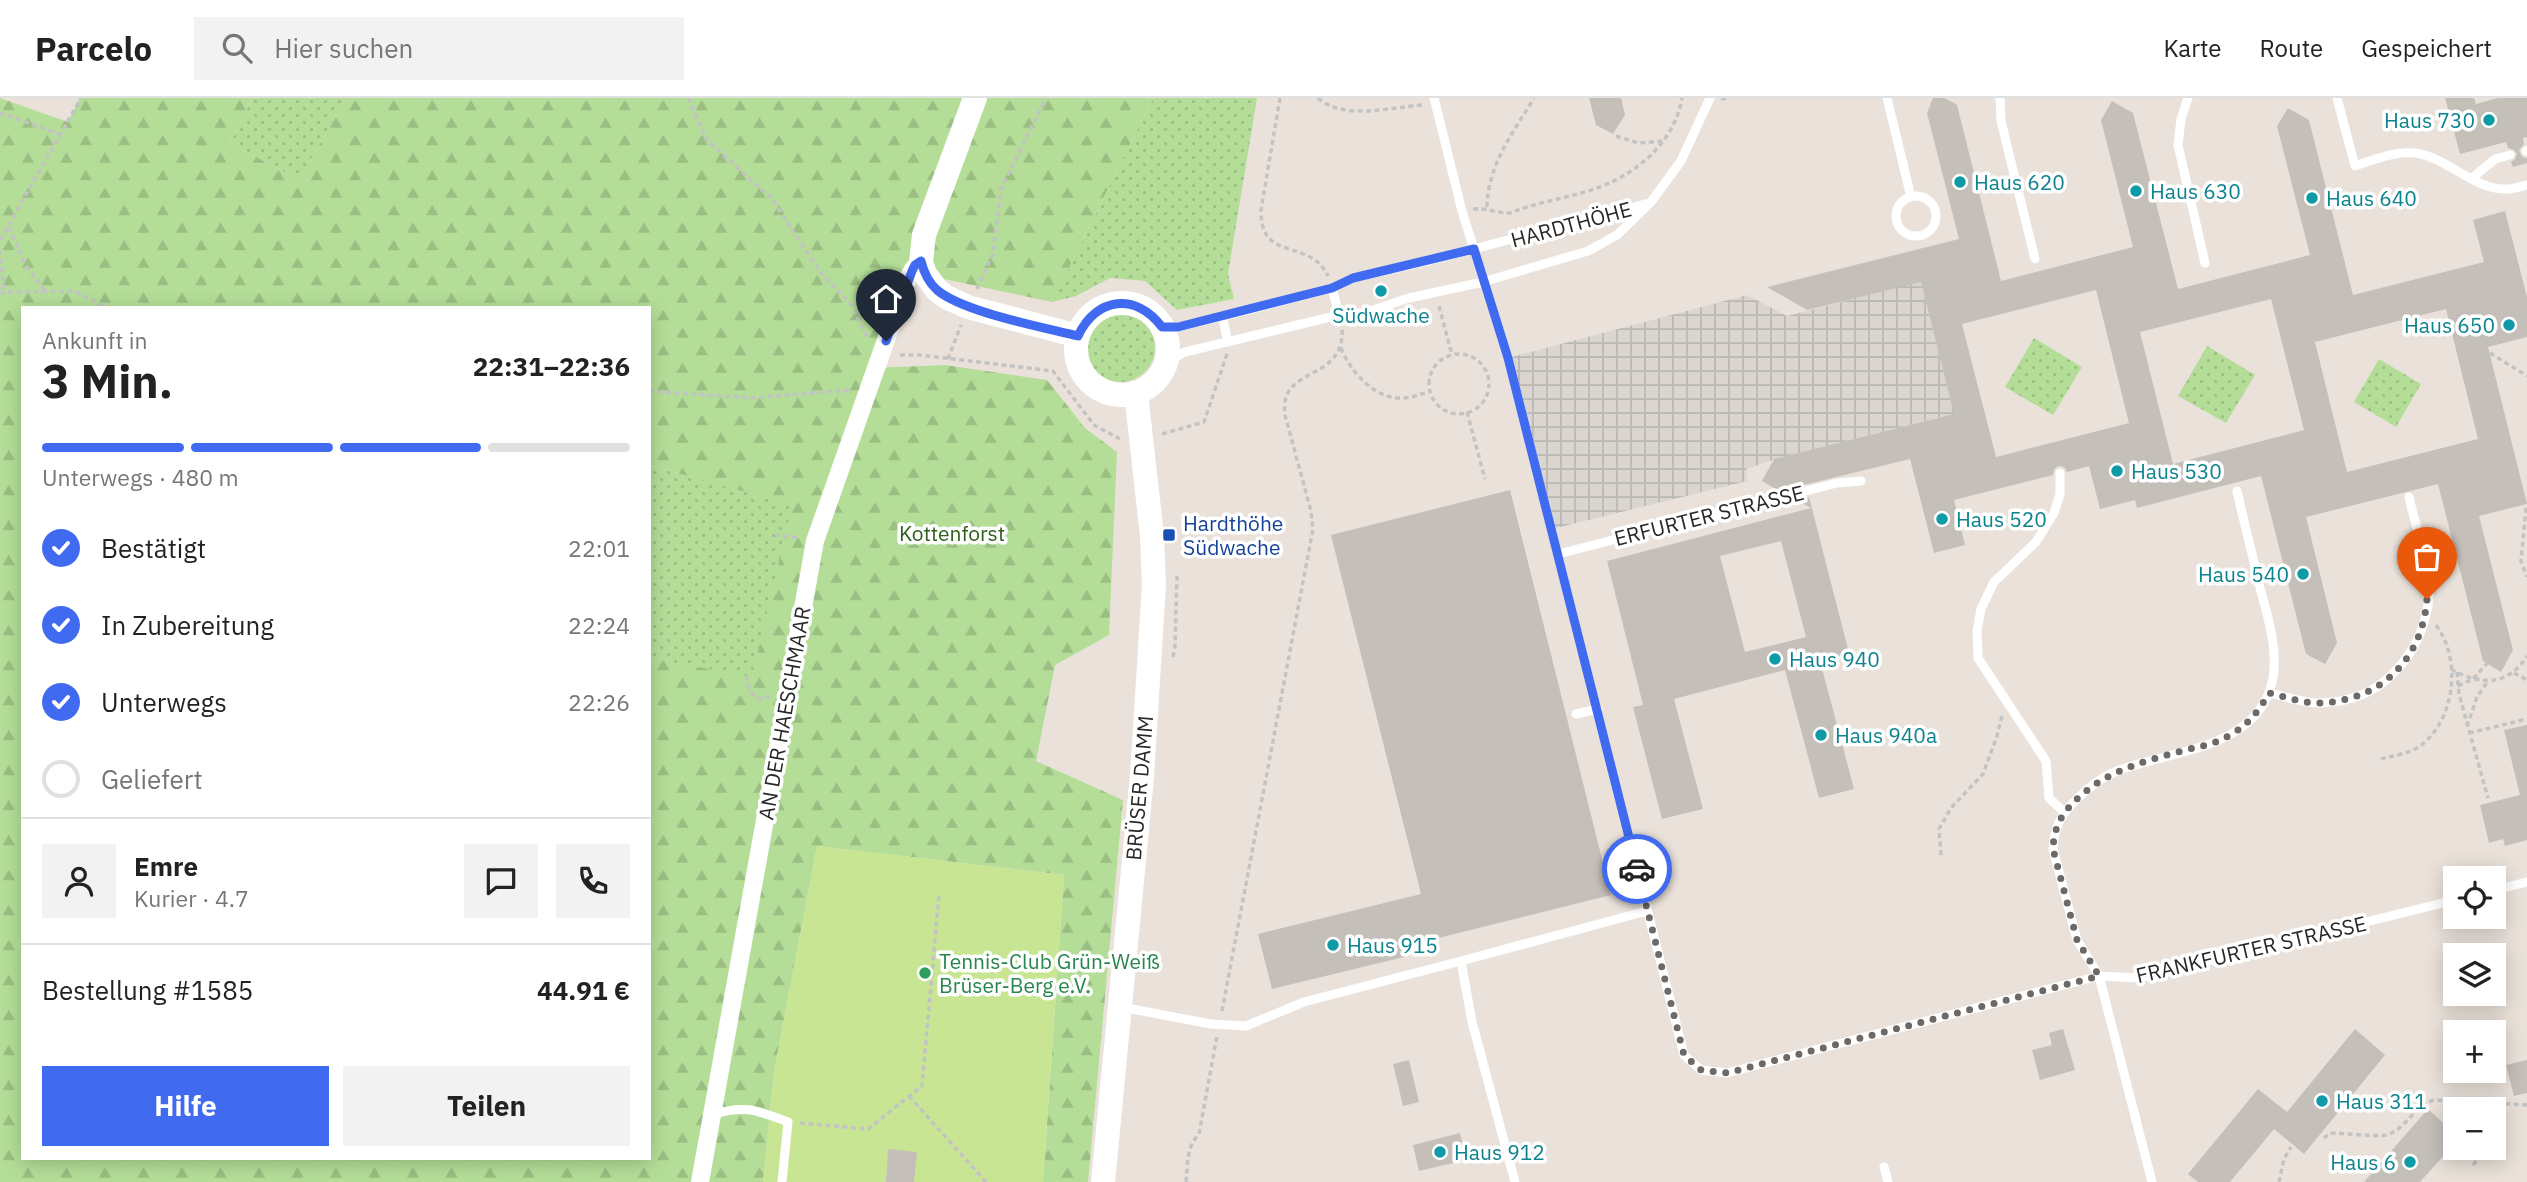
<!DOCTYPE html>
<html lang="de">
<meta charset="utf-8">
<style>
body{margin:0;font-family:"IBM Plex Sans",sans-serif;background:#f2f2f2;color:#222;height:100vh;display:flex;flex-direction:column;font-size:26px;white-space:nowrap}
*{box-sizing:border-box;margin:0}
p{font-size:23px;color:#767676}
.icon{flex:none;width:38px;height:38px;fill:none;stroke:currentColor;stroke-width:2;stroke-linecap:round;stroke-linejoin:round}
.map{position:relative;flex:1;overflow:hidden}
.panel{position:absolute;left:21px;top:208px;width:630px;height:854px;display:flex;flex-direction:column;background:#fff;border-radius:0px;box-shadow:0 4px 18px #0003}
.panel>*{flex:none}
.tools{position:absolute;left:2443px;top:768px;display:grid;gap:14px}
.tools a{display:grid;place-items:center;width:63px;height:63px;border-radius:0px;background:#fff;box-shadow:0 4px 18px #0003;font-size:35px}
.pin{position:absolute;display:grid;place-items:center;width:60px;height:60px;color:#fff;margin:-72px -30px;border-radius:50% 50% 50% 0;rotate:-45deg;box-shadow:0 0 7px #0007}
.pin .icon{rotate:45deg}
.courier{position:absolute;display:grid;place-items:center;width:70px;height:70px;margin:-35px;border:5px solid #406bf1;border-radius:50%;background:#fff;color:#222;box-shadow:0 2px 9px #0007}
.headline em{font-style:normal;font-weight:800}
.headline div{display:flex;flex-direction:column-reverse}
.headline{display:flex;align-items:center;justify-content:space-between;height:119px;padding:0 21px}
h1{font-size:46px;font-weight:800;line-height:52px}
.bar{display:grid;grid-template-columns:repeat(4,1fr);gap:10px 7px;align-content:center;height:84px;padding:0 21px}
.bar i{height:9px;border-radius:5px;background:#e0e0e0}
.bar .active{background:#406bf1}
.bar p{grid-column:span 4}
.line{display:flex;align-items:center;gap:18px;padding:0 21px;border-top:2px solid #e0e0e0}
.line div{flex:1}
.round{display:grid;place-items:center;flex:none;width:74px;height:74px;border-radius:0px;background:#f2f2f2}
ol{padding:0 21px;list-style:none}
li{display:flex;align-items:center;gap:21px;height:77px}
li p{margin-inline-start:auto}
li .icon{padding:7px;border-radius:50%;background:#406bf1;color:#fff;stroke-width:4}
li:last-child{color:#767676}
li i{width:38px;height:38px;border:4px solid #e0e0e0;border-radius:50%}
.cta{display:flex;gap:14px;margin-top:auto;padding:14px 21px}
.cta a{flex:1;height:80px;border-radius:0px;background:#406bf1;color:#fff;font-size:28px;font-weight:800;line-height:80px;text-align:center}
.cta a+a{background:#f2f2f2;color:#222}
header{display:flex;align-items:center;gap:42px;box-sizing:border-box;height:98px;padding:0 35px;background:#fff;border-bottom:2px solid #e0e0e0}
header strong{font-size:33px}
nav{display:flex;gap:38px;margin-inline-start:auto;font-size:24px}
.search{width:490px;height:63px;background:#f2f2f2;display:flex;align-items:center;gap:18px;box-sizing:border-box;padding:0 24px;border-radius:0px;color:#767676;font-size:26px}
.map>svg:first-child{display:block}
</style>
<header>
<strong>Parcelo</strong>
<div class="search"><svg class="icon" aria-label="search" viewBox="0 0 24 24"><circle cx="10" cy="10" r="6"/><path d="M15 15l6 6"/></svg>Hier suchen</div>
<nav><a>Karte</a><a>Route</a><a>Gespeichert</a></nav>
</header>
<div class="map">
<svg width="2527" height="1084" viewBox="0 0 2527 1084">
<defs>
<pattern id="grass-dots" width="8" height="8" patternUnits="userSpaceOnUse" patternTransform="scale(1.75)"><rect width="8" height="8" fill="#b4de98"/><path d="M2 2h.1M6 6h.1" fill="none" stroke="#9bbe83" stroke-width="1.8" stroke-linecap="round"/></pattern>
<pattern id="forest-firs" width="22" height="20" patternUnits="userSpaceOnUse" patternTransform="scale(1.75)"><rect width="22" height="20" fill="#b4de98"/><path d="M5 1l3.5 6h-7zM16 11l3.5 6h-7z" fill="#9bbe83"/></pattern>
<pattern id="plaza-grid" width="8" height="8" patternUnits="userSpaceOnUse" patternTransform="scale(1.75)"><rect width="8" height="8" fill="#dad5d0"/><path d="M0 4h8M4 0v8" fill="none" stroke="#bbb7b3"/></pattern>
</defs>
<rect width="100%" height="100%" fill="#eae2da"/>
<path fill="url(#grass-dots)" d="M252,0H346L299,82L230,45Z
M1153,0H1257L1228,176L1234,201L1177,212L1145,183L1110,180L1076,198L1052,204Z
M1087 250a34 34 0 1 1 68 0a34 34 0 1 1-68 0Z
M2034,240L2082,269L2053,317L2005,289Z
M2207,248L2255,277L2226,325L2178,298Z
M2379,261L2421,286L2396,329L2354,304Z
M649,367L793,407L752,580L649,560Z"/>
<path fill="url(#forest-firs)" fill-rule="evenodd" d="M0,0L68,24L80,0H252L230,45L299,82L346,0H1153L1052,204L911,174L873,270L945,267L1047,282L1085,330L1117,354L1109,537L1055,567L1036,663L1123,702L1088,1084H1043L1064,777L817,748L774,974L763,1084H0ZM23,210H649V367L792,407L752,579L649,560V1060H23Z"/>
<path fill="#c8e594" d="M817,748L1064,777L1043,1084H763L774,974Z"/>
<path fill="url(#plaza-grid)" d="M1925,182L1923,193L1957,326L1941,319L1779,360L1746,371L1747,383L1552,431L1508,260L1747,197L1787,218Z"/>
<path fill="#c5bfba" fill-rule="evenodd" d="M1589,0H1621L1625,17L1613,36L1596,27Z
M1933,0H1945L1957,7L2001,183L2133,149L2101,22L2112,3L2133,15L2178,191L2310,157L2277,28L2288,10L2309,22L2353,197L2484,164L2473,122L2505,113L2527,199V239L2488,249L2527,406L2479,418L2513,552L2501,574L2483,563L2438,386L2306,419L2337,545L2325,566L2306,556L2261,378L2137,410L2135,402L2100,411L2089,368L2067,374L2064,369L2059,368L2054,371L2053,377L1954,402L1965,447L1934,455L1910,361L1779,393L1762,383L1774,361L1954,316L1921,184L1807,212L1767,189L1959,141L1927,15ZM2096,192L2129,325L1996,359L1962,226ZM2271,201L2304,332L2173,366L2140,234ZM2446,211L2478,341L2347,374L2315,244Z
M2445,0H2474L2476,6L2498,0H2527V39L2523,40L2524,46L2519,52L2522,59L2527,60V65L2513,69L2511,64L2515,61L2517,56L2514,52L2508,50L2506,44L2460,56Z
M1510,392L1611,797L1406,848L1408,858L1272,891L1258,836L1421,796L1331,437Z
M1809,399L1849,555L1820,563L1854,691L1819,700L1785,572L1674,601L1703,711L1662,721L1633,609L1643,607L1607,463L1811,410L1797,402ZM1781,443L1806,539L1745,554L1720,458Z
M2527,627V742L2505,748L2503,741L2489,745L2480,707L2520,697L2504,632Z
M2063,931L2075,972L2040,982L2032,952L2052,947L2049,935Z
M2355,931L2385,957L2304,1056L2274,1031L2230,1084H2198L2188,1076L2258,991L2287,1014Z
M1409,962L1419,1004L1403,1008L1393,966Z
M2527,962V995L2514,998L2506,967Z
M2428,1011L2455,1036V1045L2420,1084H2364Z
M1460,1035L1466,1062L1419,1073L1413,1047Z
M888,1051L917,1054L914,1084H886Z"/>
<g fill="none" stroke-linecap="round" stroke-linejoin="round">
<path stroke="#c3c3c3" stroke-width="3.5" stroke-dasharray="5 3.5" stroke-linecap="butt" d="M688,0L707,42L772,101L822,177L851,206L867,239
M1280,0L1261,112C1260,166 1310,139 1328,178
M1318,0C1344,23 1391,9 1423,7
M1721,1L1730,0
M0,15L62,37
M1616,38L1638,45L1664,43
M1487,109C1488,66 1513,35 1534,0
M1473,111C1490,110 1495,115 1510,115C1535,105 1562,101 1588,93C1632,80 1674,47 1682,0
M9,129L26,168L45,193
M0,142L81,0
M0,152L4,194
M977,191L993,155L1001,91L1046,0
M0,196L4,194L74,193L108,210
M1439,208L1452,257
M1341,250C1350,273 1375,302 1403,300C1412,300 1421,296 1430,293
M2490,255L2527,278
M1429 286a30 30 0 1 1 60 0a30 30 0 1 1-60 0Z
M900,257H920L1053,273L1094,327L1120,341
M948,261L961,227
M649,293L752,300L850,292
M1467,314L1485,381
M1162,336L1204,324L1227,256
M2526,410L2521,463L2527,479
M775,437L799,440
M1173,559L1175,548L1177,477
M2451,571C2481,588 2508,588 2527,558
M2457,574L2459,596L2488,700
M2514,575L2527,582
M746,578L750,594L759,601L771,598
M2458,588L2473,581L2488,564
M2467,628L2477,599L2488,583
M2469,635L2527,621
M2381,661C2396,657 2415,655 2426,643C2456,615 2461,558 2435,526
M1941,757L1939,731L1951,710L1983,676L1997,638L2002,618
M1222,913L1313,431L1311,413L1285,317C1278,266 1346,286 1342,229
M909,998L986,1084
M800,1025L868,1031L922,988L939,796
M2494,1035L2504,1005
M2324,1040L2330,1035C2345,1035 2373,1039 2386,1037C2406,1032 2414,1007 2434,1002L2527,1007
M2473,1067L2488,1050
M1186,1084C1188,1065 1186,1050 1199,1036L1217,938
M2279,1084L2284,1061L2291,1049"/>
<path stroke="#fff" stroke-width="9" d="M1434,0L1462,113L1508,260L1684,957L1701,972L1727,975L2099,878L2139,880L2455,802
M1887,0L1911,99
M2000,0L2001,23L2035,161
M2188,0L2181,21L2178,47L2205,165
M2337,0L2355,68C2370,63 2387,56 2403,55C2442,51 2468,91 2505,91C2512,92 2520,88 2527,87
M2526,53H2527
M2472,80L2495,61L2510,57
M1896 118a20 20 0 1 1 40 0a20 20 0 1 1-40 0Z
M1332,190L1339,217
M1222,218L1228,244
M1162,229H1179L1249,212L1332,190L1353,180L1428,163L1649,105
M1166,264L1185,254L1339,217L1364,215L1409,200L1483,184L1588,153L1617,137L1651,104L1681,63L1710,0
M2060,375V396L2054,415L2036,444L1994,484L1981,511L1977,533L1978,560L2046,663L2049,700L2063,713
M1558,456L1837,385L1861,383
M2269,595C2284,598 2301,604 2316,605C2361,605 2390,587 2413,550C2424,531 2431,505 2429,483C2426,455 2415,427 2409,399
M1576,616L1598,611
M2494,792L2527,784
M1121,909L1211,926L1246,928L1304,904L1461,863
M713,1016C747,1007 756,1012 788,1024L782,1084
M1884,1069L1888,1084
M1515,1084L1472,924L1461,863L1647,813
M2152,1084L2099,878L2077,842L2053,751C2054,728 2062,715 2078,700C2089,689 2102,679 2117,673C2170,652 2260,652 2273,580C2278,548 2267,517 2259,486C2252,455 2244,424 2237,393"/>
<path stroke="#fff" stroke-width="18" d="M700,1084L815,443L899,205C904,192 909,170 921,164"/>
<path stroke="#fff" stroke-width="24" d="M975,0L924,137L921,164L925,176L937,192L946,199L968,209L1078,238
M1076 251a46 46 0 1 1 92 0a46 46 0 1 1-92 0Z
M1103,1084L1142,679L1154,486L1152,438L1136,295"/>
</g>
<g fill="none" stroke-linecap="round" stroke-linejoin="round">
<path stroke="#6c6966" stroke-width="7" stroke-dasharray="0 12.6" d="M1637,771L1684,957L1701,972L1727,975L2099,878L2077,842L2053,751C2054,728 2062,715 2078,700C2109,671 2149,662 2189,651C2203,648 2217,645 2230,637C2248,627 2259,613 2269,595C2284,598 2301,605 2317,605C2379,604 2422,563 2427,501"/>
<path stroke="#406bf1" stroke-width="9" d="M886,243L912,173L915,167L921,163C924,175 928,184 937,192C963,214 1042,229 1078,238C1096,199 1136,194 1162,229H1178L1332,190L1353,180L1474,151L1508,260L1637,771"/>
</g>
<g fill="#0f9aa8" stroke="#fff" stroke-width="2.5">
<circle cx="2489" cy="22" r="7"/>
<circle cx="1960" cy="84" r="7"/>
<circle cx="2136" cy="93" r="7"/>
<circle cx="2312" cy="100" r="7"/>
<circle cx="1381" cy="193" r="7"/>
<circle cx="2509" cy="227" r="7"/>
<circle cx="2117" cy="373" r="7"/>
<circle cx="1942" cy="421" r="7"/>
<circle cx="2303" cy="476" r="7"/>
<circle cx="1775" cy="561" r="7"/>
<circle cx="1821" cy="637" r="7"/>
<circle cx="1333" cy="847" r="7"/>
<circle cx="2322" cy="1003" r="7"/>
<circle cx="1440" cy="1054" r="7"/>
<circle cx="2410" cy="1064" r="7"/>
</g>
<rect fill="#1a4fb4" stroke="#fff" stroke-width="2.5" x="1162" y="430" width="14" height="14" rx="3.5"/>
<circle fill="#2e9e5b" stroke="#fff" stroke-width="2.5" cx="925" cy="875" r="7"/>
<g text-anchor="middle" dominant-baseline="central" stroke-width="7" stroke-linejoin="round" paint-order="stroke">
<g font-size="21" fill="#0d838f" stroke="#fff" text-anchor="start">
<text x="2475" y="22" text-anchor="end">Haus 730</text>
<text x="1974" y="84">Haus 620</text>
<text x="2150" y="93">Haus 630</text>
<text x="2326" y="100">Haus 640</text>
<text x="1381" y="217" text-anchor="middle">Südwache</text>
<text x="2495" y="227" text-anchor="end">Haus 650</text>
<text x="2131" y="373">Haus 530</text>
<text x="1956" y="421">Haus 520</text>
<text x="2289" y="476" text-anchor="end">Haus 540</text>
<text x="1789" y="561">Haus 940</text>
<text x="1835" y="637">Haus 940a</text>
<text x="1347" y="847">Haus 915</text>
<text x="2336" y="1003">Haus 311</text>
<text x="1454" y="1054">Haus 912</text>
<text x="2396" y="1064" text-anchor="end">Haus 6</text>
</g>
<g font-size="21" fill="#282828" stroke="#fff">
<text transform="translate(1571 126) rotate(-15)">HARDTHÖHE</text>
<text transform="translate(1709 417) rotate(-14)">ERFURTER STRASSE</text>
<text transform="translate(784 615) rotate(-80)">AN DER HAESCHMAAR</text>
<text transform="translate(1139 690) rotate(-85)">BRÜSER DAMM</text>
<text transform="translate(2251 851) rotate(-13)">FRANKFURTER STRASSE</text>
</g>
<g font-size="21" fill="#164399" stroke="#fff" text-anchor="start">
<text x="1183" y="425">Hardthöhe<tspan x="1183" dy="24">Südwache</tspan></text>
</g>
<g font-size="21" fill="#2e601c" stroke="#fff">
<text x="952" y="435">Kottenforst</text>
</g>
<g font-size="21" fill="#27864d" stroke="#fff" text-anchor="start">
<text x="939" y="863">Tennis-Club Grün-Weiß<tspan x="939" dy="24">Brüser-Berg e.V.</tspan></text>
</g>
</g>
</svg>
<div class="tools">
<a><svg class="icon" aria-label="locate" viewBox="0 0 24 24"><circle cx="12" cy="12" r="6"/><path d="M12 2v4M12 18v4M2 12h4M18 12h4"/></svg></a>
<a><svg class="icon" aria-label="layers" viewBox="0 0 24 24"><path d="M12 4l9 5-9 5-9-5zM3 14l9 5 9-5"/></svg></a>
<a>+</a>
<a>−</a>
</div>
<div class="pin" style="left:2427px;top:501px;background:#ea580c"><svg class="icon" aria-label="bag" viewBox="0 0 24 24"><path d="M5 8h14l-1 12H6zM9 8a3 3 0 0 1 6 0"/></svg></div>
<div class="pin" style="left:886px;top:243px;background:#1f2937"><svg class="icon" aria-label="home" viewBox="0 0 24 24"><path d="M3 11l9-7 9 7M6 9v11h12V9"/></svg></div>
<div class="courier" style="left:1637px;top:771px"><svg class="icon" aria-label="car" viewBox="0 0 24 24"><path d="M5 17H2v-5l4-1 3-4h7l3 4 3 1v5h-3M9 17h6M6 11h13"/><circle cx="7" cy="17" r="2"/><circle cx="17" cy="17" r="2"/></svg></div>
<section class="panel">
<div class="headline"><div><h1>3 Min.</h1><p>Ankunft in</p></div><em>22:31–22:36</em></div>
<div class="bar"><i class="active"></i><i class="active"></i><i class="active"></i><i></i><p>Unterwegs · 480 m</p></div>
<ol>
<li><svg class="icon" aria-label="check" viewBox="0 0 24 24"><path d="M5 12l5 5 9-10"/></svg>Bestätigt<p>22:01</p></li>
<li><svg class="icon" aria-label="check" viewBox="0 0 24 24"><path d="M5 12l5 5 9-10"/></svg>In Zubereitung<p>22:24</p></li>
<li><svg class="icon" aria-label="check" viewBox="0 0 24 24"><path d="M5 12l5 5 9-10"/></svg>Unterwegs<p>22:26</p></li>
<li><i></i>Geliefert</li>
</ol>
<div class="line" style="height:126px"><a class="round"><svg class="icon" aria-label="person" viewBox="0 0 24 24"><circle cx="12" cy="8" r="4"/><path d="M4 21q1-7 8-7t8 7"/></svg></a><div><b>Emre</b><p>Kurier · 4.7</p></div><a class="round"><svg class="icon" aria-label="chat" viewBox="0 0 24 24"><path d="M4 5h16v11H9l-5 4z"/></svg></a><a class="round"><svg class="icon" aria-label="phone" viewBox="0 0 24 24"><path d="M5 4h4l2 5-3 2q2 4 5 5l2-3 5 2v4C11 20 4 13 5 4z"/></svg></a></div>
<div class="line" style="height:91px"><div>Bestellung #1585</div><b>44.91 €</b></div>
<div class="cta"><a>Hilfe</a><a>Teilen</a></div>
</section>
</div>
